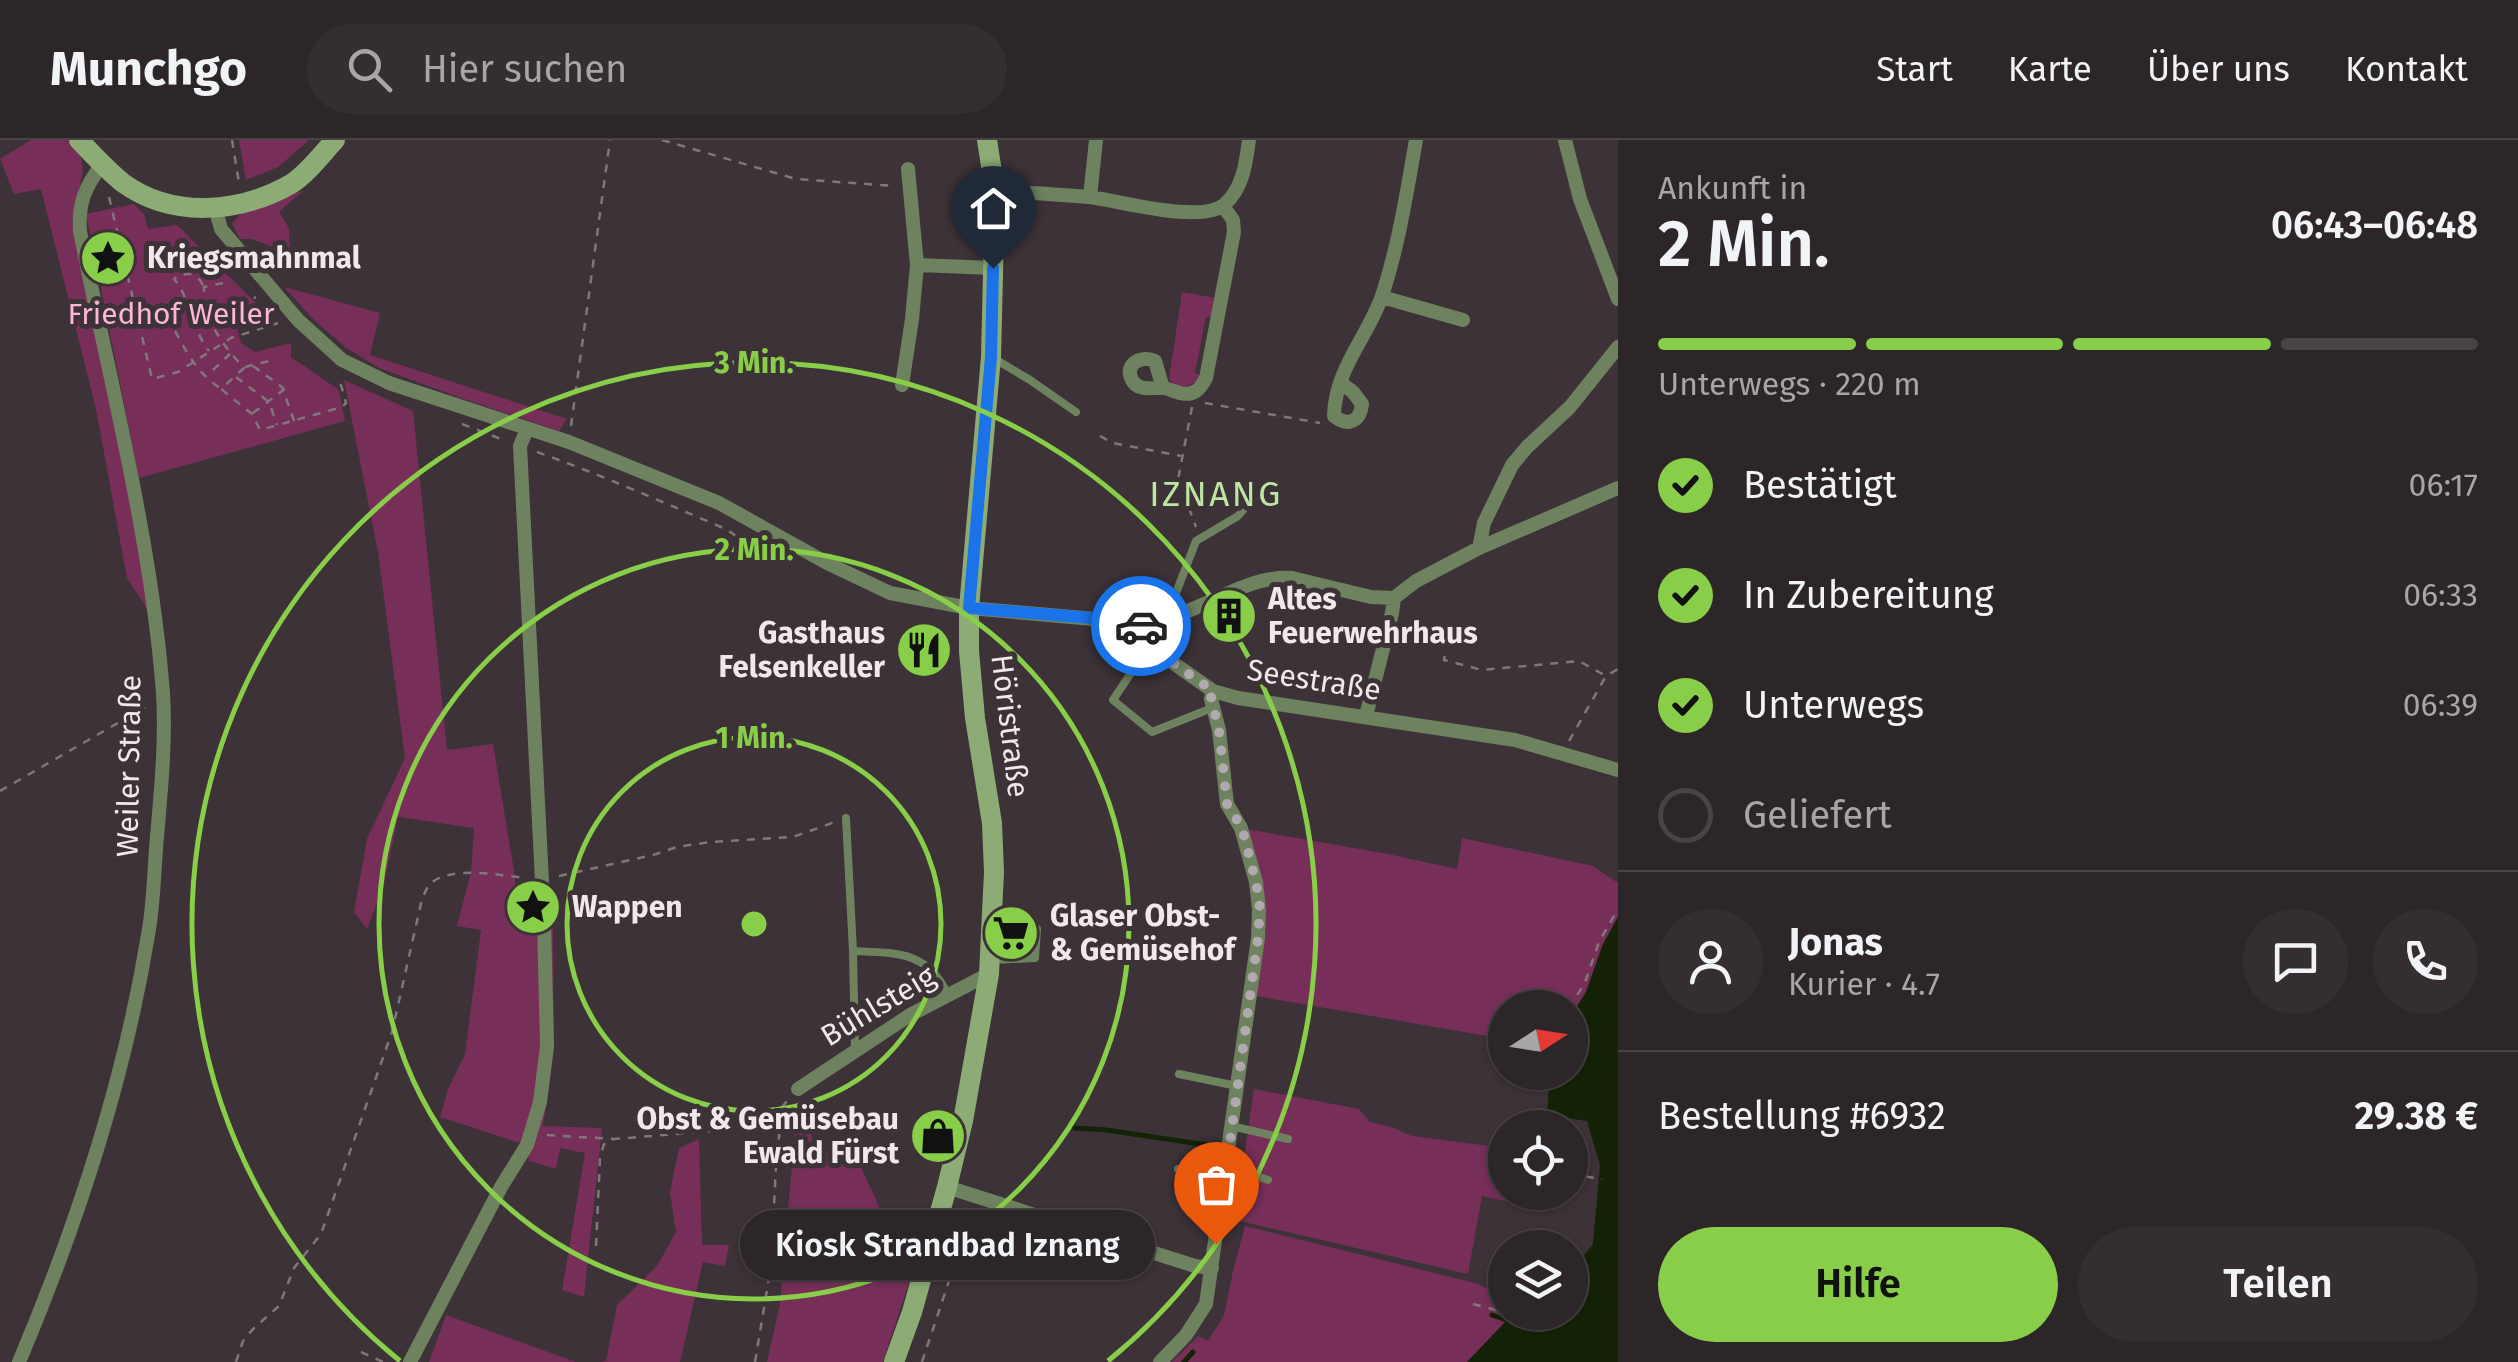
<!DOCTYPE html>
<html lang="de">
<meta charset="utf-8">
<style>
body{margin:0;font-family:"Fira Sans",sans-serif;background:#352e31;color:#f1f3f6;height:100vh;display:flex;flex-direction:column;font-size:38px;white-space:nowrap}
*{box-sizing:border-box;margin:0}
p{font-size:32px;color:#a7a5a8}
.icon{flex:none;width:55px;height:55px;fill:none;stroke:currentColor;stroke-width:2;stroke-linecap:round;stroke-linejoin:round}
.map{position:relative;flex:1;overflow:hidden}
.details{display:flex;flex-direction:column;background:#2d2629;width:900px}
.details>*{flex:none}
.needle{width:65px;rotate:78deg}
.fabs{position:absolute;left:1488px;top:850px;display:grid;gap:20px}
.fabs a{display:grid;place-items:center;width:100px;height:100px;border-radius:50%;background:#2d2629;box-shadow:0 2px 8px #0004,0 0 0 2px #484346;font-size:50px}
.pin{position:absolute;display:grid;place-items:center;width:85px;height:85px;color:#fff;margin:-102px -42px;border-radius:50% 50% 50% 0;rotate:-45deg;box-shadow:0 0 10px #0007}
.pin .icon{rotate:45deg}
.courier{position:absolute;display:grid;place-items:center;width:100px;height:100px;margin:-50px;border:8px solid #1a73e8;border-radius:50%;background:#fff;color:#222;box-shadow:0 2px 12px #0007}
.bubble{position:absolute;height:70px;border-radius:35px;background:#2d2629;box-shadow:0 2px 8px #0004,0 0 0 2px #484346;font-size:32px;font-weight:600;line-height:70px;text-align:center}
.summary em{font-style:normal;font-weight:600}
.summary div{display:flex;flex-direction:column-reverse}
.summary{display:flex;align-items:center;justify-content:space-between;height:170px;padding:0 40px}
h1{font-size:65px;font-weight:600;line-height:75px}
.bar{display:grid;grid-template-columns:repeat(4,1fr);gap:15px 10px;align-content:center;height:120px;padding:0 40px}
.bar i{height:12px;border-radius:8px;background:#484346}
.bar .on{background:#89ce48}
.bar p{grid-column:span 4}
.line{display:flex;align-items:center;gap:25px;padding:0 40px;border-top:2px solid #484346}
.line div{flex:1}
.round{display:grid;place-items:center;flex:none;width:105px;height:105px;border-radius:52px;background:#352e31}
ol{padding:0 40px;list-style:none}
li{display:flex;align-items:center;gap:30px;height:110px}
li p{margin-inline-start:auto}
li .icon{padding:10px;border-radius:50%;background:#89ce48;color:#111;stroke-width:4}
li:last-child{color:#a7a5a8}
li i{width:55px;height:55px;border:5px solid #484346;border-radius:50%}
.button{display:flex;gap:20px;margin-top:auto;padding:20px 40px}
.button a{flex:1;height:115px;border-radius:60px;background:#89ce48;color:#111;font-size:40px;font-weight:600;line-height:115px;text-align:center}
.button a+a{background:#352e31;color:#f1f3f6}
header{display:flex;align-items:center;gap:60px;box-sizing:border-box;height:140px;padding:0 50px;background:#2d2629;border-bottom:2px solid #484346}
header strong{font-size:48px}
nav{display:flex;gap:55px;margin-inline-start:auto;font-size:35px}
.search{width:700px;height:90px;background:#352e31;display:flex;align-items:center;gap:25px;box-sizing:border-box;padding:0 35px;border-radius:55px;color:#a7a5a8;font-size:38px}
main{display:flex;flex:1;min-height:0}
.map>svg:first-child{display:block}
</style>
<header>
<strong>Munchgo</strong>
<div class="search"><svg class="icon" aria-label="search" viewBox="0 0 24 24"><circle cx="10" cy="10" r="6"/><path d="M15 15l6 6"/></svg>Hier suchen</div>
<nav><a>Start</a><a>Karte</a><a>Über uns</a><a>Kontakt</a></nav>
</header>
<main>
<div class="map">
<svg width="1618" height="1222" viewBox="0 0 1618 1222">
<rect width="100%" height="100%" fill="#3c3237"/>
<path fill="#772f59" d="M31,0H71L81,17L83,32L72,81L133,339L155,481L127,438L96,269L41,49L14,54L0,19Z
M239,0H309L278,27L246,40Z
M304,50L279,72L289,88L290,114L252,99H240L232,84L240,74Z
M134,64L144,74L148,89L177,85L265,172L235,179L241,203L255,212L291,203V217L339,250L345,281L139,338L86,74Z
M284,147L380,173L370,215L567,279L559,291L458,257L379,228L345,207L314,180Z
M1182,152L1216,158L1212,177H1206L1195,233L1202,236C1192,246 1179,252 1169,239Z
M344,240L413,271L447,610L493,604L515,737V770L520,780L553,781L554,910L543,986L602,988L584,1157L562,1150L585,1013L560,1008L556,1029L529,1021L526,1005L440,977L448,949L465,914L481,790L457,786L471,732L474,688L398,677L384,744L367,789L354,772L367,699L405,618L378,412Z
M1246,689L1388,714L1457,729L1462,698L1593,726L1618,743V777L1603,804L1586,852L1570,877V868H1505V899L1256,856L1264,795Z
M1254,949L1359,969L1370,982L1391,987L1412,996L1505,1008V1052L1523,1053L1519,1064L1482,1056L1468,1134L1235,1080Z
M810,976L813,1011L856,1016L881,1071L930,1079L883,1222H767L780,1164L796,978Z
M699,999L702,1105H729L725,1126L703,1122L680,1222H599L606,1221L617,1165L657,1126L676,1092L670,1052L679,1008Z
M1245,1086L1475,1143L1505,1155V1172L1531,1173L1511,1176L1467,1222H1172L1198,1196L1208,1201L1224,1175L1233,1131Z
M446,1175L576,1222H429Z"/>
<path fill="#142207" d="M1618,777V1222H1467L1511,1176L1531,1173L1570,1172V1133L1593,1104L1600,1025L1587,981L1547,975L1550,933L1570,932V877L1586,852L1603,804Z"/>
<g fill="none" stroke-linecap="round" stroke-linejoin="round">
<path stroke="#142207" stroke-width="5" d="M1075,988L1106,990L1221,1007
M1492,1175L1507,1180
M1184,1222L1193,1212"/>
<path stroke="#80777c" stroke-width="2.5" stroke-dasharray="8 8" stroke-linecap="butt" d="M232,0L239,43
M662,0L796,39L895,46
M109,57L152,239L178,232L231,198L278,183
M223,143L204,147C202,179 223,205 244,228L221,249L252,274L260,290L342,267L346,263L339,238
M203,145C196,132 186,131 174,139C190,157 191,188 209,211
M212,182L256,157
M175,191C187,213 198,234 220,248
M253,226L282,247L296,286
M245,227L273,220
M213,230L230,214
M236,237L269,262L277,285
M1205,263L1320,283
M1192,267L1177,345L1191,350L1190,371L1196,387
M253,273L290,245
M462,284L506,301
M571,286L610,0
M1100,296L1113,303L1181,316
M537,312C599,334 660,361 721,387C739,395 757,416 776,414
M1447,500L1444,520L1482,530L1579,521L1606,536
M1569,601L1606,536L1618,529
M0,651L149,565
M559,736L653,715L677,707L710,702L793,697L835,682
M1568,868L1584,845L1599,802L1618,769
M547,995L614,999
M1570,1034L1602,1039
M596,1106L600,1018L604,1004L614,999L778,986
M1473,1164L1504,1172
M1506,1172L1545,1183
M361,1212L383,1222
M236,1222L243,1201L253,1189L279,1166L294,1128L321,1094L392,892L422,759C424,755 426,749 429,745C449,724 501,736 527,738
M755,1222L771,1126L776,1026L782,967L787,961
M922,1222L972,1072"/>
<path stroke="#6e825f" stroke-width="8" d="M995,219L1030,240L1076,272
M1166,479L1196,401L1238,376L1250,362
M1149,506L1113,560L1152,592L1212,568
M846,678L853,811L855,909
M853,811C897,813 928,811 948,855
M994,820L1035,818L1037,789
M1179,934L1237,946
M1231,986L1288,999
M1226,1025L1268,1040
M1178,1029L1225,1033"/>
<path stroke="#6e825f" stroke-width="14" d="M1565,0L1580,59L1618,159
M908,29L917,125
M995,51C1026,53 1057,54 1088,57C1119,60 1201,85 1225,64C1243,48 1246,23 1249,0
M1090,57L1096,0
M215,67L221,89L298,180L342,220L389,243L569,302L719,363L827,423L890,453L969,468L1140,483C1148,482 1156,481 1164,479C1207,469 1246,435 1292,438L1371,457L1394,458L1416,441L1479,408L1484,383L1512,325L1527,307L1570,267L1618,207
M1382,157L1463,180
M1341,243L1353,252L1362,264C1360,282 1348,287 1334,276C1335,228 1369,196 1383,153C1399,103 1407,51 1416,0
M902,245L912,179L917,125L993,128
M1163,248L1155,221C1143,215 1123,223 1132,240C1138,252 1153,247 1164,248C1174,250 1185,258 1196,251C1201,248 1203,243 1206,238L1234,92L1233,80L1223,66
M1479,408L1618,348
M1140,483L1142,499L1149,506L1213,551L1238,558L1515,600L1618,630
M1366,576L1392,473L1394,458
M798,949L910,875L989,834
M947,1047L1195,1126L1212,1128
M19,1222C77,1085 124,942 148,795C154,763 154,729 157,697C161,649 166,601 163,553C151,396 110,244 80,91C78,64 85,46 102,25
M410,1222L501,1047L527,1005L540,962L547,906L544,781L520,306L527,289
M1160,1222L1186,1195L1206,1164L1258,798L1259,769L1256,742L1241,688L1227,664L1219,590L1211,559L1213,551"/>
<path stroke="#8dac75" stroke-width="20" d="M79,0C93,15 107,30 123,43C173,79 240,73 291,44C307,34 322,14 335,0
M894,1222L912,1172L947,1047L963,981L989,834L994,732L992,683L975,578L969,511V468L991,217L995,51L987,0"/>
</g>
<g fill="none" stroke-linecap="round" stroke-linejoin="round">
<path stroke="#b0a9ad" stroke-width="10" stroke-dasharray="0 18" d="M1141,486L1142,499L1149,506L1213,551L1211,558L1219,590L1227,664L1242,688L1256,742L1260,769L1258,798L1216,1104"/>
<path stroke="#1a73e8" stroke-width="12" d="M993,128L991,217L969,468L1140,482L1141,486"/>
</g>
<g fill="none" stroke="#89ce48" stroke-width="5">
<circle cx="754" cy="784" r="187"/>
<circle cx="754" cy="784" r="375"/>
<path d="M400 1221A562 562 0 1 1 1108 1221"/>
</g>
<defs>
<g id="sight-disc" transform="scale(2.875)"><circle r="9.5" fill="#89ce48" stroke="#3c3237"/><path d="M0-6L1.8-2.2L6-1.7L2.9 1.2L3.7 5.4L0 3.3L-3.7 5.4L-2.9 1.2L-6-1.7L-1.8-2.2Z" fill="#111"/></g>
<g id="building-disc" transform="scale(2.875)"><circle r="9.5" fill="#89ce48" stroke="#3c3237"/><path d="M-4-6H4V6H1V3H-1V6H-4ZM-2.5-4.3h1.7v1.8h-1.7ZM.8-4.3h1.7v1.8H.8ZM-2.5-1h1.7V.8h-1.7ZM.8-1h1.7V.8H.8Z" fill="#111"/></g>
<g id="restaurant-disc" transform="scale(2.875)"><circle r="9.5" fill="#89ce48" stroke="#3c3237"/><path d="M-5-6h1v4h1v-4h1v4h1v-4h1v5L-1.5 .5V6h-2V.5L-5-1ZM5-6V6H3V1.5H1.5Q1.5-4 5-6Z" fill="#111"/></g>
<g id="supermarket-disc" transform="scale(2.875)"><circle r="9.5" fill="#89ce48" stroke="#3c3237"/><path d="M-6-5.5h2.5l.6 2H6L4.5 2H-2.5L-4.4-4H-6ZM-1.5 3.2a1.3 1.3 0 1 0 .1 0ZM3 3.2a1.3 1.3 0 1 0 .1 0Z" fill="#111"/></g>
<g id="shop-disc" transform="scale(2.875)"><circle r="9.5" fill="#89ce48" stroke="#3c3237"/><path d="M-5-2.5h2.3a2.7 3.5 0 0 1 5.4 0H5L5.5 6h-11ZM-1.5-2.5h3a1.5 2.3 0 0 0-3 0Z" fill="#111"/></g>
</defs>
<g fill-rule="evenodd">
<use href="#sight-disc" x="108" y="118"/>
<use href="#building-disc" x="1229" y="476"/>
<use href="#restaurant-disc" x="924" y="510"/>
<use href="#sight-disc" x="533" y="767"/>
<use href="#supermarket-disc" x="1011" y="793"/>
<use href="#shop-disc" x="938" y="996"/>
</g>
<g text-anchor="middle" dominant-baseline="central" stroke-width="10" stroke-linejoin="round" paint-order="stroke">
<g font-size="30" font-weight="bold" fill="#efe9ec" stroke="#3c3237" text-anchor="start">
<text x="147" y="118">Kriegsmahnmal</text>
<text x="1268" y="459">Altes<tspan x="1268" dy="34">Feuerwehrhaus</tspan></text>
<text x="885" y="493" text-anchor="end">Gasthaus<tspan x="885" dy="34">Felsenkeller</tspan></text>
<text x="572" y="767">Wappen</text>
<text x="1050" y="776">Glaser Obst-<tspan x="1050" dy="34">&amp; Gemüsehof</tspan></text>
<text x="899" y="979" text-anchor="end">Obst &amp; Gemüsebau<tspan x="899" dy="34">Ewald Fürst</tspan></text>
</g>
<g font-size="30" fill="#fcb6da" stroke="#3c3237">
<text x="171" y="174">Friedhof Weiler</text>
</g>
<g font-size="30" fill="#efe9ec" stroke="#3c3237">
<text transform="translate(1314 540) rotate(9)">Seestraße</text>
<text transform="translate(1010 586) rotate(83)">Höristraße</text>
<text transform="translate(129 626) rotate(-89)">Weiler Straße</text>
<text transform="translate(878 866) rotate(-31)">Bühlsteig</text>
</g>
<g font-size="35" letter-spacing="2.5" fill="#bee5a1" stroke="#3c3237">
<text x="1216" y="354">IZNANG</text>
</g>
</g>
<circle cx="754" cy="784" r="15" fill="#89ce48" stroke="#3c3237" stroke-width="5"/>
<g font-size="30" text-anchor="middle" font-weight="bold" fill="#89ce48" stroke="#3c3237" stroke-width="10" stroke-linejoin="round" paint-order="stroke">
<text x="754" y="233">3 Min.</text>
<text x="754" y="420">2 Min.</text>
<text x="754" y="608">1 Min.</text>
</g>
</svg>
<div class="fabs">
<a><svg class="needle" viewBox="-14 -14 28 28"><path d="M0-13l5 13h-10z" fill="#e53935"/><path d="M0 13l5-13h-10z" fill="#a7a5a8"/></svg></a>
<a><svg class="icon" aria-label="locate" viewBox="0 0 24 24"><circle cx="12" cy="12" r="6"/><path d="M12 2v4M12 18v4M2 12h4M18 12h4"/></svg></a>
<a><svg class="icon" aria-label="layers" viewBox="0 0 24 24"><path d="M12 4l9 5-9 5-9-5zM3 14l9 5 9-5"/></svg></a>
</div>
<div class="pin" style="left:1216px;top:1104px;background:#ea580c"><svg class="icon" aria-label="bag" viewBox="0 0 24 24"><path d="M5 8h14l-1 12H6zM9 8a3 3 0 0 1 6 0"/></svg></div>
<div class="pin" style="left:993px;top:128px;background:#1f2937"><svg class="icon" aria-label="home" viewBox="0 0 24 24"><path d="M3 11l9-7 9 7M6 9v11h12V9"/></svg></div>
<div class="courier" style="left:1141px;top:486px"><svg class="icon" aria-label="car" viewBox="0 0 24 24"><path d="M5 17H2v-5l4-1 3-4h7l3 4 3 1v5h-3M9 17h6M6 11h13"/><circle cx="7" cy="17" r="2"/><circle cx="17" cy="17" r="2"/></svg></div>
<div class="bubble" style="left:740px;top:1070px;width:415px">Kiosk Strandbad Iznang</div>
</div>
<section class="details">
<div class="summary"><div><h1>2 Min.</h1><p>Ankunft in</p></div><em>06:43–06:48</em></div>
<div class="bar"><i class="on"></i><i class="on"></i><i class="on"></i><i></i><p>Unterwegs · 220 m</p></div>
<ol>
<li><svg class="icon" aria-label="check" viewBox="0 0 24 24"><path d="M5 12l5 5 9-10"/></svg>Bestätigt<p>06:17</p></li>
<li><svg class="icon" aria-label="check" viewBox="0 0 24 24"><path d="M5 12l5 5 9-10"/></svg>In Zubereitung<p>06:33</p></li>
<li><svg class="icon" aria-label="check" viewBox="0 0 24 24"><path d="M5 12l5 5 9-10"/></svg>Unterwegs<p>06:39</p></li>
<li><i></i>Geliefert</li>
</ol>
<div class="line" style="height:180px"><a class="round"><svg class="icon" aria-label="person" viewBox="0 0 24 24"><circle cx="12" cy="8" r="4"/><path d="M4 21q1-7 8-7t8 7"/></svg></a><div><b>Jonas</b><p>Kurier · 4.7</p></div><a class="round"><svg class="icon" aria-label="chat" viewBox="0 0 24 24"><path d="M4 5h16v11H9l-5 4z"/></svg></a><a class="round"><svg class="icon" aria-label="phone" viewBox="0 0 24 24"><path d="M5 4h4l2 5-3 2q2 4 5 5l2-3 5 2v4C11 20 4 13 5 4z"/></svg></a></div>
<div class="line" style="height:130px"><div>Bestellung #6932</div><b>29.38 €</b></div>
<div class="button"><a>Hilfe</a><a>Teilen</a></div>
</section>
</main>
